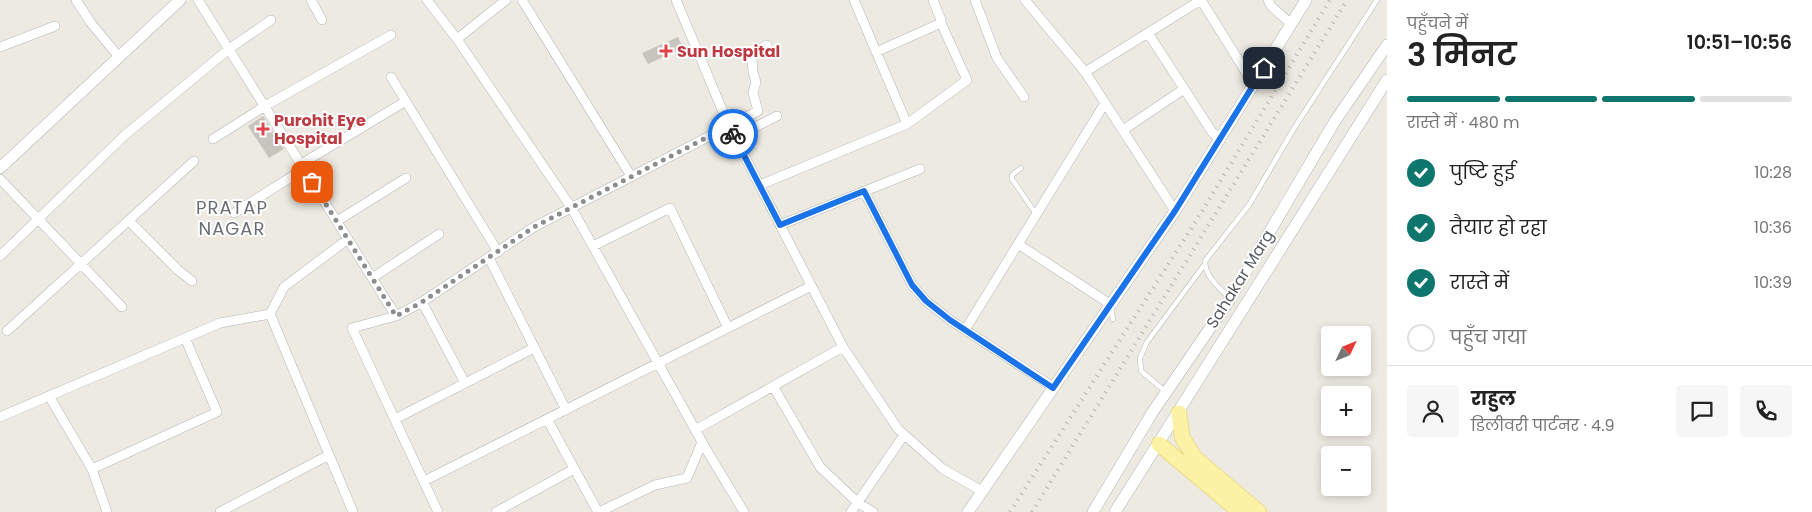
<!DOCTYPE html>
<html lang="hi">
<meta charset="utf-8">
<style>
body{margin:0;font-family:Poppins,"Noto Sans Devanagari",sans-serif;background:#f6f6f6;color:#222;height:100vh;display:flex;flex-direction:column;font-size:19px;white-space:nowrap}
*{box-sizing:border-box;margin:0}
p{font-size:16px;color:#767676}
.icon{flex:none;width:28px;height:28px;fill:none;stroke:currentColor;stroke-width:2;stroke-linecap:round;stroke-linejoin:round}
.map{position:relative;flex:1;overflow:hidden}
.panel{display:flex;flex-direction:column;background:#fff;width:425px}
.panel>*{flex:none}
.needle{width:32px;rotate:47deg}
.fabs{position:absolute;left:1321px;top:326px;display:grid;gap:10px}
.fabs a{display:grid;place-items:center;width:50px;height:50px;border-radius:5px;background:#fff;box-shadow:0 2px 8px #0003;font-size:25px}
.pin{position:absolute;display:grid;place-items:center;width:42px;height:42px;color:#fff;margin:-21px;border-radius:10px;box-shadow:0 2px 8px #0006}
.courier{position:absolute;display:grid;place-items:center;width:50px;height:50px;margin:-25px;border:4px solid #1a73e8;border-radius:50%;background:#fff;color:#222;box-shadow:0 1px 6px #0007}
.headline em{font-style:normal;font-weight:600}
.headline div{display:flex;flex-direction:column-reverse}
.headline{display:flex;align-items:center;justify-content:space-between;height:85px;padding:0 20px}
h1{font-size:32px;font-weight:600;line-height:38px}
.bar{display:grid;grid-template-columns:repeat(4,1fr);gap:8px 5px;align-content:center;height:60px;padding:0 20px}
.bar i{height:6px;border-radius:4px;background:#e0e0e0}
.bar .selected{background:#0f766e}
.bar p{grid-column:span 4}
.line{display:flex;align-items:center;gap:12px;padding:0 20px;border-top:1px solid #e0e0e0}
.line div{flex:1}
.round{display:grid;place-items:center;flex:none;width:52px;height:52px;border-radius:5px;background:#f6f6f6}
ol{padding:0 20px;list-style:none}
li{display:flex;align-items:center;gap:15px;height:55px}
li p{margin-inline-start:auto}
li .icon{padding:5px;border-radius:50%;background:#0f766e;color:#fff;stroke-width:4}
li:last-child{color:#767676}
li i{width:28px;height:28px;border:2px solid #e0e0e0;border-radius:50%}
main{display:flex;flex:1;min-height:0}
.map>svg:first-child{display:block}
</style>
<main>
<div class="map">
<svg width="1387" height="512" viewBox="0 0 1387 512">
<rect width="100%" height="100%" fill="#eceae1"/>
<path fill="#c7c4be" d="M678,37L683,48L648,64L642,53Z
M263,116L284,149L269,158L248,126Z"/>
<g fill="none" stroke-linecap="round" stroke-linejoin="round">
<g stroke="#b4b7bb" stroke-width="5.5">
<path id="service" d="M1021,168L1012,175V179L1036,214
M1229,298C1219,287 1205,277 1205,261L1249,205L1293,130L1377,0
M1111,308L1113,319
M1166,392L1141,371L1140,358L1147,342L1205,264"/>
</g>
<g stroke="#b4b7bb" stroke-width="10">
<path id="minor" d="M76,0L91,23L119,57
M198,0L396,316
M311,0L322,20
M427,0L457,39L571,207L706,449L744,512
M522,0L631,176
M676,0L729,126L843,347L898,429L943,469L982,491
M975,0L997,58L1024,97
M1025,0L1085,72L1175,211
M1201,0L1249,77L1255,82
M1268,0L1271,6L1291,24
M1148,33L1212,132L1220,139
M457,39L506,0
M0,47L55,26
M876,52L941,23V20L933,0
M1085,72L1201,0
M391,77L498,252
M736,122C746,136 764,122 777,116
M907,124L967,80L941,23
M1123,130L1184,89
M213,139L265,106L391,35
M301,164L406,101
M0,179L122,307
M760,185L907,124L854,0
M864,191L912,285L926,301L950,320L1053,387
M234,213L304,169
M129,221L178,270L192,281
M337,221L406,178
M780,225L920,169
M1018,244L1110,304
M593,246L670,208L728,328
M0,256L125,135L229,49L271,20
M489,258L566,410
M372,278L439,234
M422,302L465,383
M270,314L353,512
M270,314L284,287L348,239
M965,330L1105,103
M7,331L194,161
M773,386L820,467L857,502L873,512
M49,396L92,469L107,512
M0,417L220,323L270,314
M395,419L534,348
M547,419L598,512
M695,430L843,347
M92,469L217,412L185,338
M424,481L811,286
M220,512L329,455
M438,512L352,328L396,316L422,302L534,227L758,111L753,93L756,82L753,72L752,58L755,52L767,45
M496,512L574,469
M599,512L655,485L687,478L702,442
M851,512L904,435"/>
</g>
<g stroke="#b4b7bb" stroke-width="12">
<path id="tertiary" d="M0,168L180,0
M968,512L1175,211L1306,0
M1093,512L1152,413L1230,299L1335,121L1387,45
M1115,512L1387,80"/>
</g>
<g stroke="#ecca5a" stroke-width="16">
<path id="primary" d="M1179,413L1182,437L1195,458L1259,512
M1159,444L1240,512"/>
</g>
<use href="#service" stroke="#fff" stroke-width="4.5"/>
<use href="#minor" stroke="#fff" stroke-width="9"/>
<use href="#tertiary" stroke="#fff" stroke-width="11"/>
<use href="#primary" stroke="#fcf2a6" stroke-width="15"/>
<path stroke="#b2b3b3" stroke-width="4" stroke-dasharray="1 6" stroke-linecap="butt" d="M1010,512L1201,213L1330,0
M1032,512L1347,0"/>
</g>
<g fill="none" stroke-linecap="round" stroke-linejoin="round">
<path stroke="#8c8e8e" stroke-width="5" stroke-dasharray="0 9" d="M312,182L396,316L422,302L534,227L729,126L733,134"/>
<path stroke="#1a73e8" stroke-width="6" d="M733,134L780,225L864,191L912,285L926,301L950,320L1053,388L1175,211L1264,68"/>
</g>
<g fill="#e0444e" stroke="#fff" stroke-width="2">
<path d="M663.5 43.5h5v5h5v5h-5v5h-5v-5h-5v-5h5z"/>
<path d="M260.5 121.5h5v5h5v5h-5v5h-5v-5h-5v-5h5z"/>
</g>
<g text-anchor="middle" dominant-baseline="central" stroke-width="4" stroke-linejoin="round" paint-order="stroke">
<g font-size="16" font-weight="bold" fill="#be3a42" stroke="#fff" text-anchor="start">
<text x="677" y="51">Sun Hospital</text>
<text x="274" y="120">Purohit Eye<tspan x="274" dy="18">Hospital</tspan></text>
</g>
<g font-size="16" fill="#595d61" stroke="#fff">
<text transform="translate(1240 279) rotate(-58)">Sahakar Marg</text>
</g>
<g font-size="18" letter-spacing="1" fill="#6b6f73" stroke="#fff">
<text x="232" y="207">PRATAP<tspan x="232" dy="21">NAGAR</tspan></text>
</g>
</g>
</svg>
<div class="fabs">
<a><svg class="needle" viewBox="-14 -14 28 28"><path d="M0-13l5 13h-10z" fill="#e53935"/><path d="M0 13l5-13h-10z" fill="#767676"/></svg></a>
<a>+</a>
<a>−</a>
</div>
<div class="pin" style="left:312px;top:182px;background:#ea580c"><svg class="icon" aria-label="bag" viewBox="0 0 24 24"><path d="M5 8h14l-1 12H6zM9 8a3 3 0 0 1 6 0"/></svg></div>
<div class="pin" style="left:1264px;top:68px;background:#1f2937"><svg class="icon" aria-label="home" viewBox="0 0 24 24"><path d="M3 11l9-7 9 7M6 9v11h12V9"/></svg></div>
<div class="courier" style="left:733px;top:134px"><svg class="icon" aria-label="bike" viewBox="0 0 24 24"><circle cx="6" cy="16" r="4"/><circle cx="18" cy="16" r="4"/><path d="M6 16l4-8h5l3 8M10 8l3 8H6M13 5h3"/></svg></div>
</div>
<section class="panel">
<div class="headline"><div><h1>3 मिनट</h1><p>पहुँचने में</p></div><em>10:51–10:56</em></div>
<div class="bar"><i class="selected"></i><i class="selected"></i><i class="selected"></i><i></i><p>रास्ते में · 480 m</p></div>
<ol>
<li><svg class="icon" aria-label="check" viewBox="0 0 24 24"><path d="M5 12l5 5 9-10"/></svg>पुष्टि हुई<p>10:28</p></li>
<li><svg class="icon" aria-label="check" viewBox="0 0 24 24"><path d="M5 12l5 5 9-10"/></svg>तैयार हो रहा<p>10:36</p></li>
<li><svg class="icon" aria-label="check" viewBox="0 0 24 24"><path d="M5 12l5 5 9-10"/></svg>रास्ते में<p>10:39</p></li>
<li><i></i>पहुँच गया</li>
</ol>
<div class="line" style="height:90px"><a class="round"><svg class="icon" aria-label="person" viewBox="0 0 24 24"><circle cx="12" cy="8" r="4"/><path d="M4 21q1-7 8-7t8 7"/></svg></a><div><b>राहुल</b><p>डिलीवरी पार्टनर · 4.9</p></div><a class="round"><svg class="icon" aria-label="chat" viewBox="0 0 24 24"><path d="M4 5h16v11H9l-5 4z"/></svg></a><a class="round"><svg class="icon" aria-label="phone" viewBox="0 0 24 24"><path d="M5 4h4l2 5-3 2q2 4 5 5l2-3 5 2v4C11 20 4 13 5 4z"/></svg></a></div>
</section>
</main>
